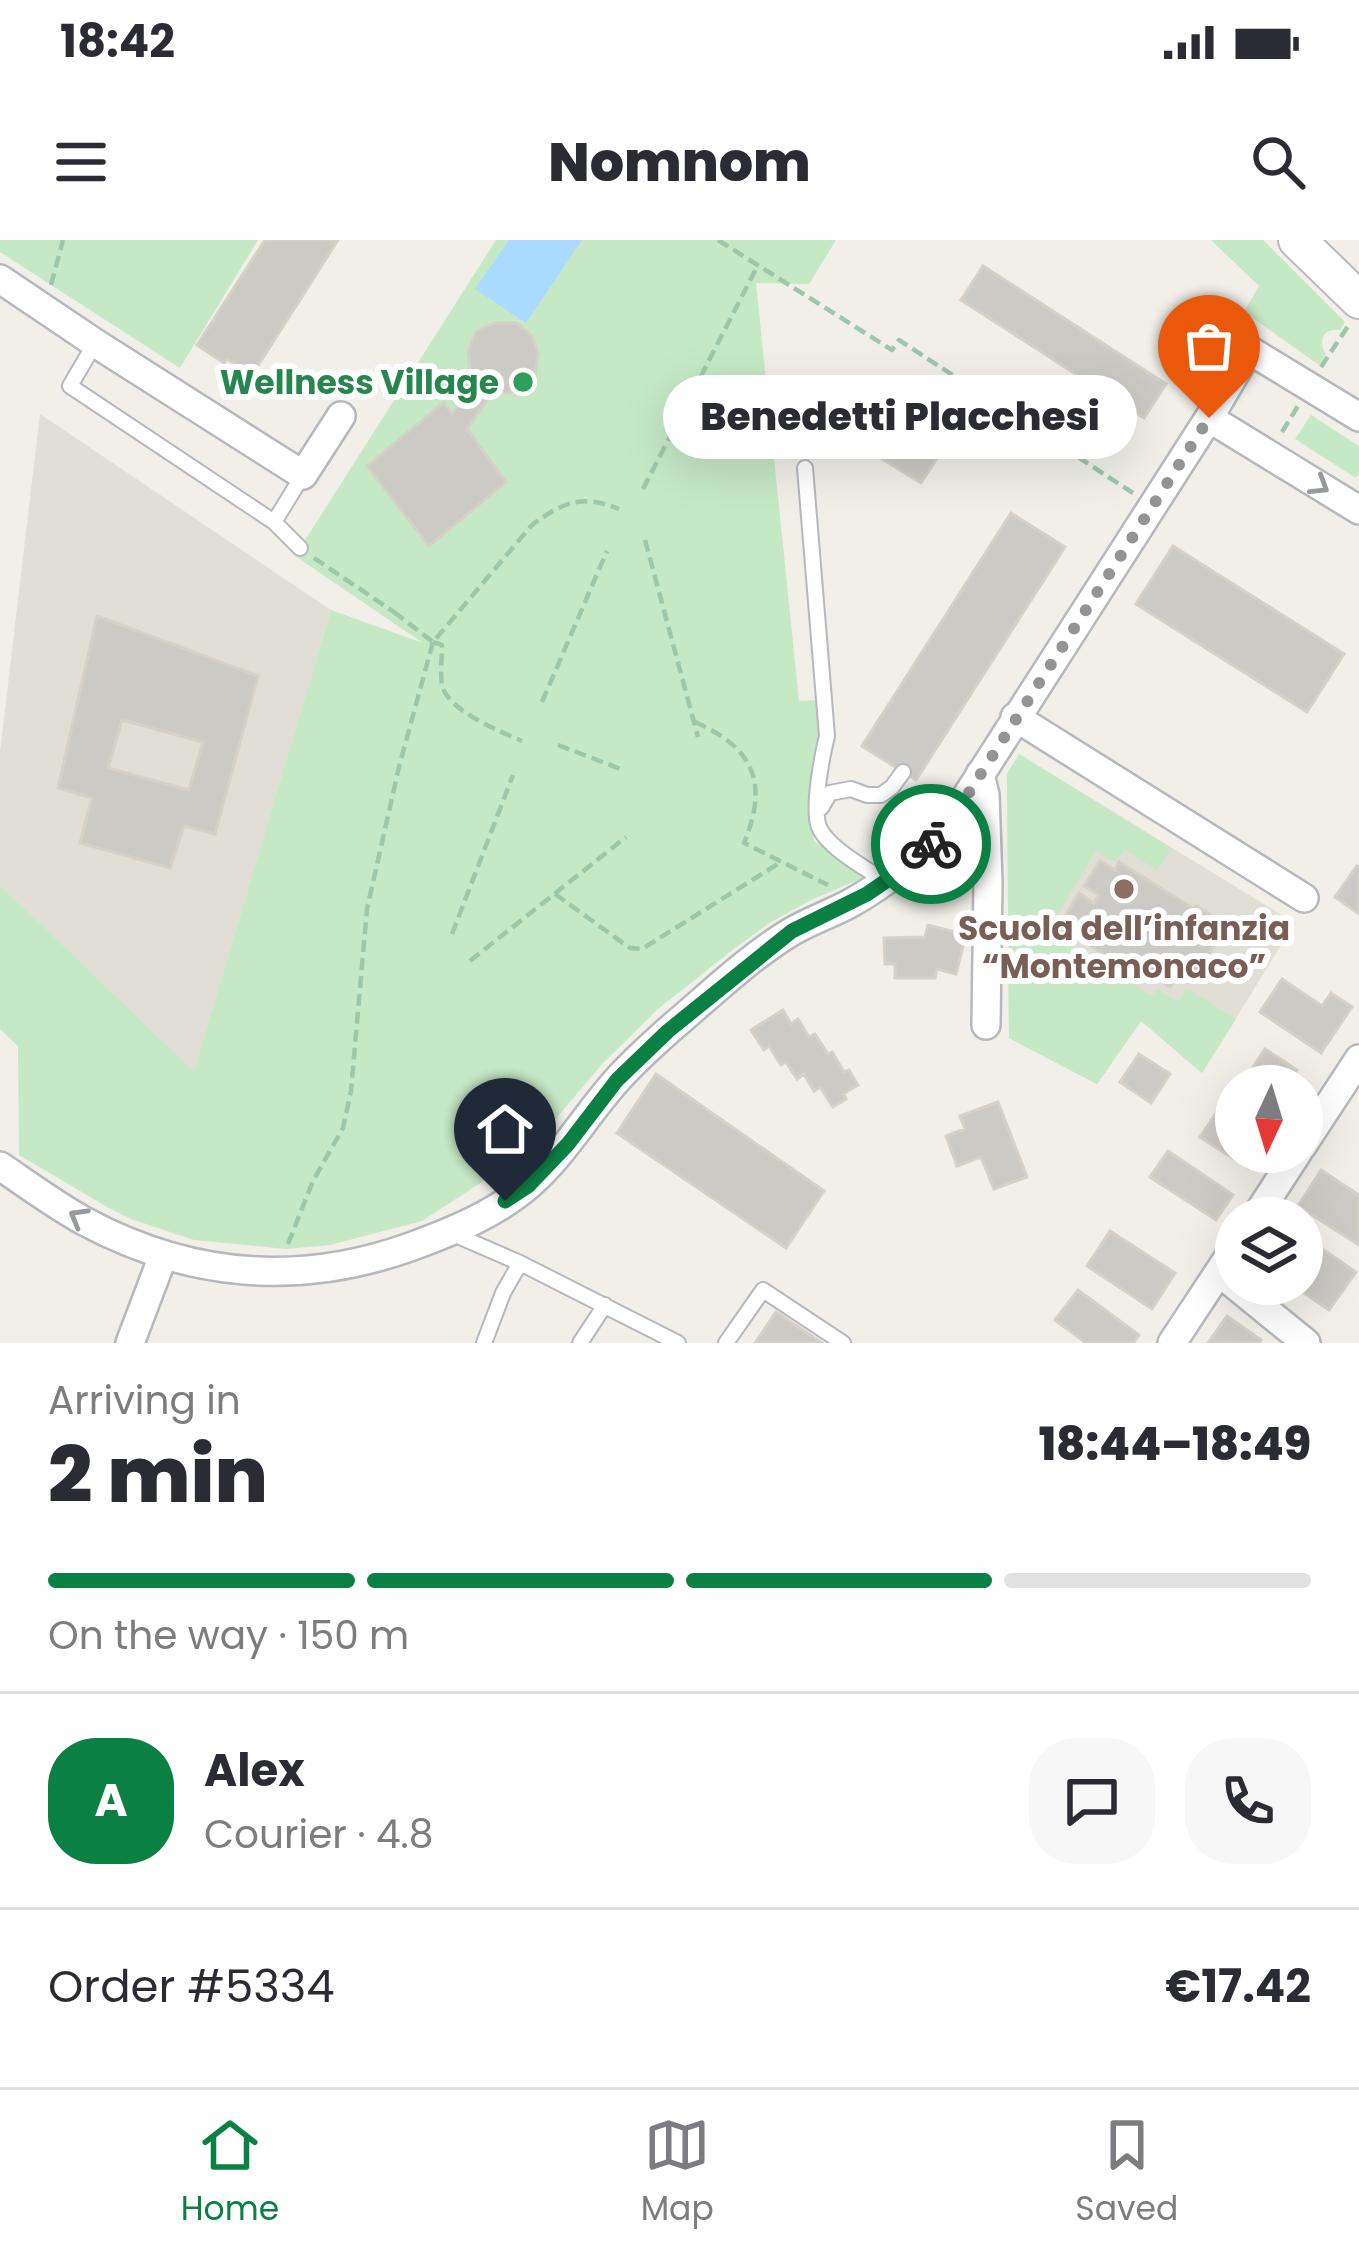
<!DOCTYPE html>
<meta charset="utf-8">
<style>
body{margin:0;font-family:Poppins,sans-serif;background:#f7f7f7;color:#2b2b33;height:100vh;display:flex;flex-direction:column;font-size:45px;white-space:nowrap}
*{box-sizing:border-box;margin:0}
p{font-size:39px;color:#7c7c81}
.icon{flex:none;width:66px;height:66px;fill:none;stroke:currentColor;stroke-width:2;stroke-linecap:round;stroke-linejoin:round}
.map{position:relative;height:1103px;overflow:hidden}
.details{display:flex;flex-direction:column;background:#fff;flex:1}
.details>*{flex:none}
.needle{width:78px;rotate:184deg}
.fabs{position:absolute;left:1215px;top:825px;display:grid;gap:24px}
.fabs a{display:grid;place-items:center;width:108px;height:108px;border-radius:50%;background:#fff;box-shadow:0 12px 48px #0002;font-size:60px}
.pin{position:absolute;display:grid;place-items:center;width:102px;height:102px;color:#fff;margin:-123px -51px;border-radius:50% 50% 50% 0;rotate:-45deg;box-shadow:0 0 12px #0007}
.pin .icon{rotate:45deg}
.courier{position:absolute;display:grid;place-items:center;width:120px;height:120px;margin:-60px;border:9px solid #0b8043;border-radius:50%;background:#fff;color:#222;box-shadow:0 3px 15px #0007}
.bubble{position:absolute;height:84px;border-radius:42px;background:#fff;box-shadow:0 12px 48px #0002;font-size:39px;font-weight:800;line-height:84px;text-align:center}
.summary em{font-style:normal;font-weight:800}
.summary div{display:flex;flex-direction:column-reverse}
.summary{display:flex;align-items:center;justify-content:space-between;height:204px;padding:0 48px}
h1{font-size:78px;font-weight:800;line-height:90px}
.bar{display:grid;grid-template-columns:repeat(4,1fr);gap:18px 12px;align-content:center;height:144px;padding:0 48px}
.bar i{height:15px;border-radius:9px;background:#e1e1e2}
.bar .on{background:#0b8043}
.bar p{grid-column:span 4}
.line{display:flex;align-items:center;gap:30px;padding:0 48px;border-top:3px solid #e1e1e2}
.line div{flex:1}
.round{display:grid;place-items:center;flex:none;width:126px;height:126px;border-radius:48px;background:#f7f7f7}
.status{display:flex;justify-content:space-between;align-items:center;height:84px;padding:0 60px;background:#fff;direction:ltr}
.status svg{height:33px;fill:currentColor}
header{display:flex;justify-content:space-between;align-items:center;height:156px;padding:0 48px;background:#fff;font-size:54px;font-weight:800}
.menu{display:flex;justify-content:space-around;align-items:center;height:168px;border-top:3px solid #e1e1e2;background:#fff;font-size:33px;color:#7c7c81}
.menu a{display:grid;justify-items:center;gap:6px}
.menu .on{color:#0b8043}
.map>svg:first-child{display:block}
</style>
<div class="status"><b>18:42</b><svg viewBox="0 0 49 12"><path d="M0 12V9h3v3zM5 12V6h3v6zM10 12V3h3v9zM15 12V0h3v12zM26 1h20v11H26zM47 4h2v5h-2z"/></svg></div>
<header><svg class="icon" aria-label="menu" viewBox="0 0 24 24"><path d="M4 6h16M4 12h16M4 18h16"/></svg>Nomnom<svg class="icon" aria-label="search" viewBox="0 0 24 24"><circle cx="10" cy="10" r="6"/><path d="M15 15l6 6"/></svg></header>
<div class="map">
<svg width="1359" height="1103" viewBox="0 0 1359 1103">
<rect width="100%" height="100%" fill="#f1efe8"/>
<path fill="#e1ded6" d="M40,174L331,370L194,833L0,645V512Z
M1019,514L1295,683L1202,833L1141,781L1097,844L1009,798L1007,534Z"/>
<path fill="#c5e8c5" d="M0,0H258L180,128L0,12Z
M496,0H836L809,44L756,43L799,461L819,460V497L811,531L810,569L814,601L867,636L811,660L771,682L735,708L658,769L602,824L548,888L499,931L422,981L330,1005L286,1009L194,1000L131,979L109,968L19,915L18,806L0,789V645L194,832L331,370L423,403L295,316Z
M1211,0H1263L1345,82L1340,90C1324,88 1317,100 1326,114L1319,125L1244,72L1259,46Z
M1311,175L1359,206V233L1356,238L1295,199Z
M1019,514L1171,608L1157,630L1124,609L1115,622L1096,611L1053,681L1069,691L1064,702L1152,756L1157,749L1178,762L1186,748L1236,779L1202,833L1141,781L1097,844L1009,798L1007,534Z"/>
<path fill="#aadaff" d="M509,0H582L526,83L475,49Z"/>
<path fill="#cccac5" stroke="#d6d1c6" stroke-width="3" fill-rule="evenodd" d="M265,0H338L252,135L227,119L224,123L197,105Z
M983,26L1166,144L1144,178L961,60Z
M495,83H517L532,96L538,113L535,136L521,149L508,153L493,151L467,189L506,242L429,306L367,226L444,162L452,174L476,139L470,129L468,112L475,92Z
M878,146L947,189L931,214L937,218L921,243L839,192L854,168L862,172Z
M1011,273L1065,307L916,540L862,506Z
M1173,306L1344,414L1307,472L1136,364Z
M97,376L258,436L215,594L184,586L170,628L80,603L92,558L58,548ZM122,480L203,502L189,550L108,528Z
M1100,621L1115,630L1119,622L1194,669L1196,666L1227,685L1193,740L1180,731L1170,747L1153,736L1149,742L1076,697L1081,688L1064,678L1079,653L1094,663L1099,655L1084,646Z
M1357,626L1359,627V674L1335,657Z
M928,685L966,695L956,734L937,729L935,738H895V724H885L884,698L925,697Z
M1282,739L1322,766L1331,753L1352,767L1321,813L1260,772Z
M783,770L791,784L798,779L809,797L815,794L828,814L832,812L844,832L849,830L858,845L843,854L846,859L833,867L820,847L814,851L804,834L797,839L786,822L781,825L769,806L764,810L751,790Z
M1265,809L1297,830L1287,846H1246L1242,844Z
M1139,814L1170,834L1151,863L1120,842Z
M656,834L824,951L786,1008L617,893Z
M998,862L1027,937L994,949L981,917L957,926L946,896L965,889L960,876Z
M1221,866L1236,875V912H1259L1248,928L1200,897Z
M1168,911L1233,955L1216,980L1150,937Z
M1321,930L1359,955V1005L1298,966Z
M1110,991L1175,1033L1152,1069L1087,1026Z
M1302,995L1356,1032L1329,1070L1291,1044H1302Z
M1078,1050L1139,1095L1133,1103H1086L1055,1080Z
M776,1072L822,1103H755Z
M1227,1076L1261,1100L1258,1103H1208Z"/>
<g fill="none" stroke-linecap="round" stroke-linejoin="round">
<g stroke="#b5b8bc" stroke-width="18">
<path id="lane" d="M95,103L70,146L274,282L300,308
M805,228L827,496C822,516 813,564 818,584C824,606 867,629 885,641
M274,282L303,235
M821,568L830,553L851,549L867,555H881L892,547L903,532
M451,993L520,1023L678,1103
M484,1103L503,1053L520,1023
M580,1103L605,1065
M726,1103L763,1050L843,1103"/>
</g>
<g stroke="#b5b8bc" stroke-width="32">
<path id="street" d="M0,39L95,103L303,235L341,176
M1209,178L1359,270
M1015,477L1304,658
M980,534L985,555L988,642L986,785
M1302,906L1359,819
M0,926C28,945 55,965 84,981C188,1037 298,1047 410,1007C451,992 496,974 530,944C565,913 587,873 618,839C634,821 652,805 670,789C709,756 748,718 791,692C810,681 830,674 849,664C884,645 913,620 943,593L1209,178L1249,110L1359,177
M1255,978L1298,912
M1219,1032L1306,1103
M130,1103L163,1016
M1172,1103L1236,1006"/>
</g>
<g stroke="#b6babf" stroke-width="40">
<path id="secondary" d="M1297,0L1359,60"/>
</g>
<path stroke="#9cc7a9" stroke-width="4.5" stroke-dasharray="12 6" stroke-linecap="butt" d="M718,0L892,110L899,100L1133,253
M51,45L63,0
M1321,127L1348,86
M1282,192L1298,166
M643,249L758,25
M645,300L698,497
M314,318L394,372
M394,372L433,402L532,285C563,262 582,254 619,269
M433,402L442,405C442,418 440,432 442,445C447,470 499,491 522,501
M542,462L607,311
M695,482C754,508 769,543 744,603L828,645
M558,505L623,530
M919,551L934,561
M555,654L630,708L642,709L781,622
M452,694L513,535
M470,721L626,597
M288,1004L313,941L343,888L351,851L367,669L399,527L433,402"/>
<use href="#lane" stroke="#fff" stroke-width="14"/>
<use href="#street" stroke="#fff" stroke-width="27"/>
<use href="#secondary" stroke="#fff" stroke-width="36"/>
</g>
<defs><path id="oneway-chevron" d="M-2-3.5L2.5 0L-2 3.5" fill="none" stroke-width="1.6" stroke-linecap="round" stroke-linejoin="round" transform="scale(3)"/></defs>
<g stroke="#979a9d">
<use href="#oneway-chevron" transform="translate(1320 246) rotate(32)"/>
<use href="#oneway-chevron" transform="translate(78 977) rotate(-150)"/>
</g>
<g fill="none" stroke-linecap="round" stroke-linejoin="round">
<path stroke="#929495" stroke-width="12" stroke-dasharray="0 21.6" d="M931,604L943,593L1209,178"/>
<path stroke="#0b8043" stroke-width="15" d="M505,961L528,946L568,904L617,840L668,791L792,691L867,654L899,632L931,604"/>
</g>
<circle fill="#2e9e5b" stroke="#fff" stroke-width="4.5" cx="523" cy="142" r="12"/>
<circle fill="#8d6e63" stroke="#fff" stroke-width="4.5" cx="1124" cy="649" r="12"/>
<g text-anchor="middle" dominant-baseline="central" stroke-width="12" stroke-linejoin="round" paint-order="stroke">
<g font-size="33" font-weight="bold" fill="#27864d" stroke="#fff" text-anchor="end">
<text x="499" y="142">Wellness Village</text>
</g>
<g font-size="33" font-weight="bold" fill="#785e54" stroke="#fff">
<text x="1124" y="688">Scuola dell’infanzia<tspan x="1124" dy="38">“Montemonaco”</tspan></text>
</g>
</g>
</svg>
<div class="fabs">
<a><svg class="needle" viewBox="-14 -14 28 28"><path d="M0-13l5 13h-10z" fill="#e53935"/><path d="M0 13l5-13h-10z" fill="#7c7c81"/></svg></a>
<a><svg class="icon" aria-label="layers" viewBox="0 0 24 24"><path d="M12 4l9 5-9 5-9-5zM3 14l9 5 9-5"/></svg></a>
</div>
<div class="pin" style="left:1209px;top:178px;background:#ea580c"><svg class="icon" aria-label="bag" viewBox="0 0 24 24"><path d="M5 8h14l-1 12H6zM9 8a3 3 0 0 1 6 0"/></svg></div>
<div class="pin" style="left:505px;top:961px;background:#1f2937"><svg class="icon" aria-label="home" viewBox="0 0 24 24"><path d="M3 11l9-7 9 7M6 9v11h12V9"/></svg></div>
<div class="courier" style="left:931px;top:604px"><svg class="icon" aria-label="bike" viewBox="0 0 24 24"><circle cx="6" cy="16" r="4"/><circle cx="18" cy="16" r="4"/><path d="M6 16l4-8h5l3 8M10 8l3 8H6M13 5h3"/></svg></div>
<div class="bubble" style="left:663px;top:135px;width:474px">Benedetti Placchesi</div>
</div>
<section class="details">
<div class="summary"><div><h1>2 min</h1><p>Arriving in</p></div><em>18:44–18:49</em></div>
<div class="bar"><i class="on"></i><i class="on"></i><i class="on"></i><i></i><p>On the way · 150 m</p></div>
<div class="line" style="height:216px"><b class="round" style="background:#0b8043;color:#fff">A</b><div><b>Alex</b><p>Courier · 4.8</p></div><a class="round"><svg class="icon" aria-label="chat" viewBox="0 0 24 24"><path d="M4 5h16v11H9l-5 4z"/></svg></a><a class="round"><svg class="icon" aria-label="phone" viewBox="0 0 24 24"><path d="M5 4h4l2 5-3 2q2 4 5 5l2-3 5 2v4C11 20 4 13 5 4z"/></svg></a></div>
<div class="line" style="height:156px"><div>Order #5334</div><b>€17.42</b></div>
</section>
<nav class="menu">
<a class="on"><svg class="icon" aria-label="home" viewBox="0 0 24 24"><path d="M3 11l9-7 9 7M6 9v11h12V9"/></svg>Home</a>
<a><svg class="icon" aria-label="map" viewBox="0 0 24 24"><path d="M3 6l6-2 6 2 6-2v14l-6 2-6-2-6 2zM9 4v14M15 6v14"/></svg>Map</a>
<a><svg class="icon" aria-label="saved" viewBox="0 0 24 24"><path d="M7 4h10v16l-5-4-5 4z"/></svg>Saved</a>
</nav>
